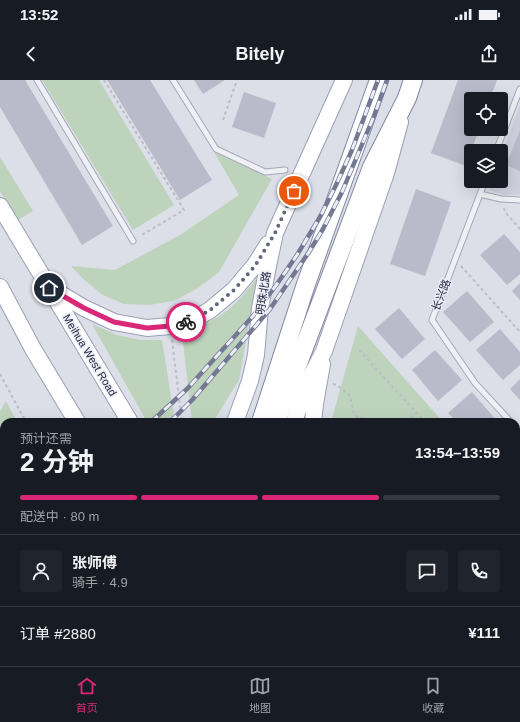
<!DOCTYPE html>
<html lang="zh">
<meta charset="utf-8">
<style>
body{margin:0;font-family:Arial,"Noto Sans SC",sans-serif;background:#20242c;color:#f1f3f6;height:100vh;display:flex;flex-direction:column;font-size:15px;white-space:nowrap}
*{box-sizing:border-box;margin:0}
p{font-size:13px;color:#9ea1a6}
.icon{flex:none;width:22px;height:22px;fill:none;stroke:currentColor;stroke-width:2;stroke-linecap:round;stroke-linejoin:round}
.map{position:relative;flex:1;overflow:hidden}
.drawer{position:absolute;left:0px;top:338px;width:520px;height:248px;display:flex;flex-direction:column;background:#171b24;border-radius:12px 12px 0 0;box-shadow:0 4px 16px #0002}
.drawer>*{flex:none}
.controls{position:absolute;left:464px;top:12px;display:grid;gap:8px}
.controls a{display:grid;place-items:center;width:44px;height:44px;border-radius:4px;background:#171b24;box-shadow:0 4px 16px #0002;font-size:20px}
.pin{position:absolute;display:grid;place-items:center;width:34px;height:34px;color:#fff;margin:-17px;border:2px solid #fff;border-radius:50%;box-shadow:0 1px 4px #0007}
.courier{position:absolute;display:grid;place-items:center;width:40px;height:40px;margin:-20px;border:3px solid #db2777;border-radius:50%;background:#fff;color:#222;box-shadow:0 1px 5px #0007}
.head em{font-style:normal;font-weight:700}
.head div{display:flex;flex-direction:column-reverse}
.head{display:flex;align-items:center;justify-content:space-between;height:68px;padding:0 20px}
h1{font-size:26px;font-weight:700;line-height:30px}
.bar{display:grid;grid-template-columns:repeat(4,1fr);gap:6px 4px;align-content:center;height:48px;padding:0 20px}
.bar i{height:5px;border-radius:3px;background:#363941}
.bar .current{background:#db2777}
.bar p{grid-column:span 4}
.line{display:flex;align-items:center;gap:10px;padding:0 20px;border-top:1px solid #363941}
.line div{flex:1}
.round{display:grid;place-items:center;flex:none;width:42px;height:42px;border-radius:4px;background:#20242c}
.status{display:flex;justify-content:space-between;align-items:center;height:28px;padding:0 20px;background:#171b24;direction:ltr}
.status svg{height:11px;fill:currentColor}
header{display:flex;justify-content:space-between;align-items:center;height:52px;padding:0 20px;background:#171b24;font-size:18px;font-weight:700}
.menu{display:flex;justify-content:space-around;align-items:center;height:56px;border-top:1px solid #363941;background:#171b24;font-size:11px;color:#9ea1a6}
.menu a{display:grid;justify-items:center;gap:2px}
.menu .current{color:#db2777}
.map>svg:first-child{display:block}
</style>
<div class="status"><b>13:52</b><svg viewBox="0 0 49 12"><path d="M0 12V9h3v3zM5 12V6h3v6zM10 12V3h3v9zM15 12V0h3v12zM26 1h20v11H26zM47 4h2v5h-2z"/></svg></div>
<header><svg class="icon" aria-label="back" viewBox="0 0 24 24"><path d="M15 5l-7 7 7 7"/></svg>Bitely<svg class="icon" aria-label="share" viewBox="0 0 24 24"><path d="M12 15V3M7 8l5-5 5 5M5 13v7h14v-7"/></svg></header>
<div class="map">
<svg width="520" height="586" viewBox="0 0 520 586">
<rect width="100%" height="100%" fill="#dcdee8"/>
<path fill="#ced0dd" d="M520,25V115H503L489,110L492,101H501V77Z"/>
<path fill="#bdd3bc" d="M42,0H99L174,125L133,150Z
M214,72L272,99L219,192L198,208L174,221L149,225L124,224L103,215L82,198L71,186L115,190L180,155L239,115Z
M0,77L33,131L18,140L0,111Z
M257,198L239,300L213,342H192L182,253C198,247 213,241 227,231C238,222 248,209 257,198Z
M92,244L117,255L140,260H162L175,342H147Z
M358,246L443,342H331Z
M6,321L17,342H4V457H0V331Z
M22,582H96L91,586H25Z
M116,582H141L139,586H111Z
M237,582H258L256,586H237Z
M274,582H305L300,586H270Z"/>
<path fill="#b9bbcb" d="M0,0H25L113,146L82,165L0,27Z
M107,0H150L212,100L180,120Z
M194,0H225L203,14Z
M458,0H497L490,19H471V49H479L466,86L431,73Z
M244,12L276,23L264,58L232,47Z
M520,50V91L506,85Z
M416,109L451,122L425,196L390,184Z
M504,154L520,172V194L507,205L480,175Z
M520,203V220L512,211Z
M467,211L494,242L470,262L443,232Z
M399,228L425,259L402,279L375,249Z
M500,249L520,272V285L503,300L476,270Z
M435,270L462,300L438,321L412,290Z
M520,299V320L510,309Z
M472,312L498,342H457L448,333Z
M516,424L520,431V444L516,446Z"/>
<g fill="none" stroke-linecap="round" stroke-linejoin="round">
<path stroke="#b7bac6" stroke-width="18" stroke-dasharray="18 9" stroke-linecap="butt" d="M175,586L176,582
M190,586L191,582"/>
<g stroke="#a5a7b6" stroke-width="7">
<path id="lane" d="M37,0L133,161
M173,0L216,69L265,92L285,90
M496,71L520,9
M485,101L432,240L475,303L511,342
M480,114L501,119L520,120
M516,347L520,351"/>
</g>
<g stroke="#9a9fb5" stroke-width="18">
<path id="primary" d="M0,126L130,342
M0,207L33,269L77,342
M49,207L84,228L114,242L147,248L170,246L191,241L210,230L234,210L255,185L268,164
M235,342L250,301L256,275L260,228L268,186L275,153L344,0
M294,342L307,304L324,271L386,93L400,42
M313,342L315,324L322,284
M516,406H520
M0,472H4
M0,533H4
M0,565L4,570
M14,582L17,586
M148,586L150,582
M218,586L219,582
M311,586L315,582"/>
</g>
<g stroke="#8287a0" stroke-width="20">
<path id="highway" d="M261,342L306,204L379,0
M276,342L372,87L407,18L413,0
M516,419L520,416
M516,458L520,456
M516,476L520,474
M0,502H4
M516,522L520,519
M364,586L368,582
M427,586L433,582"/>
</g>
<path stroke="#babcc7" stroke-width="2" stroke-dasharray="3 3" stroke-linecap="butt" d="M104,0L184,130L140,156
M223,40L237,0
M504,128L505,132L520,149
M461,186L520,252
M172,260L182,342
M359,270L425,342
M0,294L26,342
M333,304L337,305L346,312L350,316L354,334L358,337L367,339L373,342
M406,342L416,333"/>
<use href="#lane" stroke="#eff0f6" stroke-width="5"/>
<use href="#primary" stroke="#fff" stroke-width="16"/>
<use href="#highway" stroke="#fff" stroke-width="18"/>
<g stroke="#747893" stroke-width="4.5">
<path id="rail" d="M151,342L187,309L253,236L277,204L297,175L320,137L336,105L352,70L378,0
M170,342L193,319L270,229L309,172L323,149L342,112L374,36L387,0
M0,442L4,440
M0,458L4,456"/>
</g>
<use href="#rail" stroke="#ecedf6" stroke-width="3" stroke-dasharray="9" stroke-linecap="butt"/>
</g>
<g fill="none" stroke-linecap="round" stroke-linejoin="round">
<path stroke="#64687b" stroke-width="4" stroke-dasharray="0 7.2" d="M186,242L191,241L210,230L234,210L255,186L275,153L294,111"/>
<path stroke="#db2777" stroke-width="5" d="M49,208L84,228L114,242L147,248L170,246L186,242"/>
</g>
<g text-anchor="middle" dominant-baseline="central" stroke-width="3" stroke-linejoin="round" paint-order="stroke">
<g font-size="11" fill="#242840" stroke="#ecedf6">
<text transform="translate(263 213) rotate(-81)">明珠北路</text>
<text transform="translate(441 215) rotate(-69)">长兴路</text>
<text transform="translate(90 275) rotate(59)">Meihua West Road</text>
</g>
</g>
</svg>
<div class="controls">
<a><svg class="icon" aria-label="locate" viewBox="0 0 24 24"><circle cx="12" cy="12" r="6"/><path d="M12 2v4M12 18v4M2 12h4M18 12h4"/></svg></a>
<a><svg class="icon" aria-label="layers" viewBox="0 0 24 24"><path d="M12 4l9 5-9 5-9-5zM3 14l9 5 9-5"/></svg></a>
</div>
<div class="pin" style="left:294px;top:111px;background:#ea580c"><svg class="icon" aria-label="bag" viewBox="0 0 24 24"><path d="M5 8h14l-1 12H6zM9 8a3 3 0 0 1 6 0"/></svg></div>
<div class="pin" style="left:49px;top:208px;background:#1f2937"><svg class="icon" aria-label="home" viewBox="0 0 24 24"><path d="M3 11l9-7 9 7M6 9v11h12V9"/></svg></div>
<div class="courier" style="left:186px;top:242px"><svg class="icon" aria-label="bike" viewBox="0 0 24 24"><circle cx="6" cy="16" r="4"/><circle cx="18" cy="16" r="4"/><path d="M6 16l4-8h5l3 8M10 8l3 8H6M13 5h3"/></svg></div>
<section class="drawer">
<div class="head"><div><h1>2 分钟</h1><p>预计还需</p></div><em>13:54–13:59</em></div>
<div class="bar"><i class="current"></i><i class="current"></i><i class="current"></i><i></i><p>配送中 · 80 m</p></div>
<div class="line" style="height:72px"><a class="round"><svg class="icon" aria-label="person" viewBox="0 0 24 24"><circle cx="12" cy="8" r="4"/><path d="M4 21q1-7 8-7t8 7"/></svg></a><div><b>张师傅</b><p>骑手 · 4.9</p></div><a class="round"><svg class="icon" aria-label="chat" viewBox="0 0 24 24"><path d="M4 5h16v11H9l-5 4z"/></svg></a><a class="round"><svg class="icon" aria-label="phone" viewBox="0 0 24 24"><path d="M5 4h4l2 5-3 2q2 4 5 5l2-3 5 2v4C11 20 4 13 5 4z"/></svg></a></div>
<div class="line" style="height:52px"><div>订单 #2880</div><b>¥111</b></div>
</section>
</div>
<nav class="menu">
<a class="current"><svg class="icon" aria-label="home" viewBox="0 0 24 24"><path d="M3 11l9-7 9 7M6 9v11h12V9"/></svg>首页</a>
<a><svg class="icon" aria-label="map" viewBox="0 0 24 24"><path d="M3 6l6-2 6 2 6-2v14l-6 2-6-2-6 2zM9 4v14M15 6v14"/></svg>地图</a>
<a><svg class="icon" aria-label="saved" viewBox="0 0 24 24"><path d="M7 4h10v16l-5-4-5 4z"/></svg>收藏</a>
</nav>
